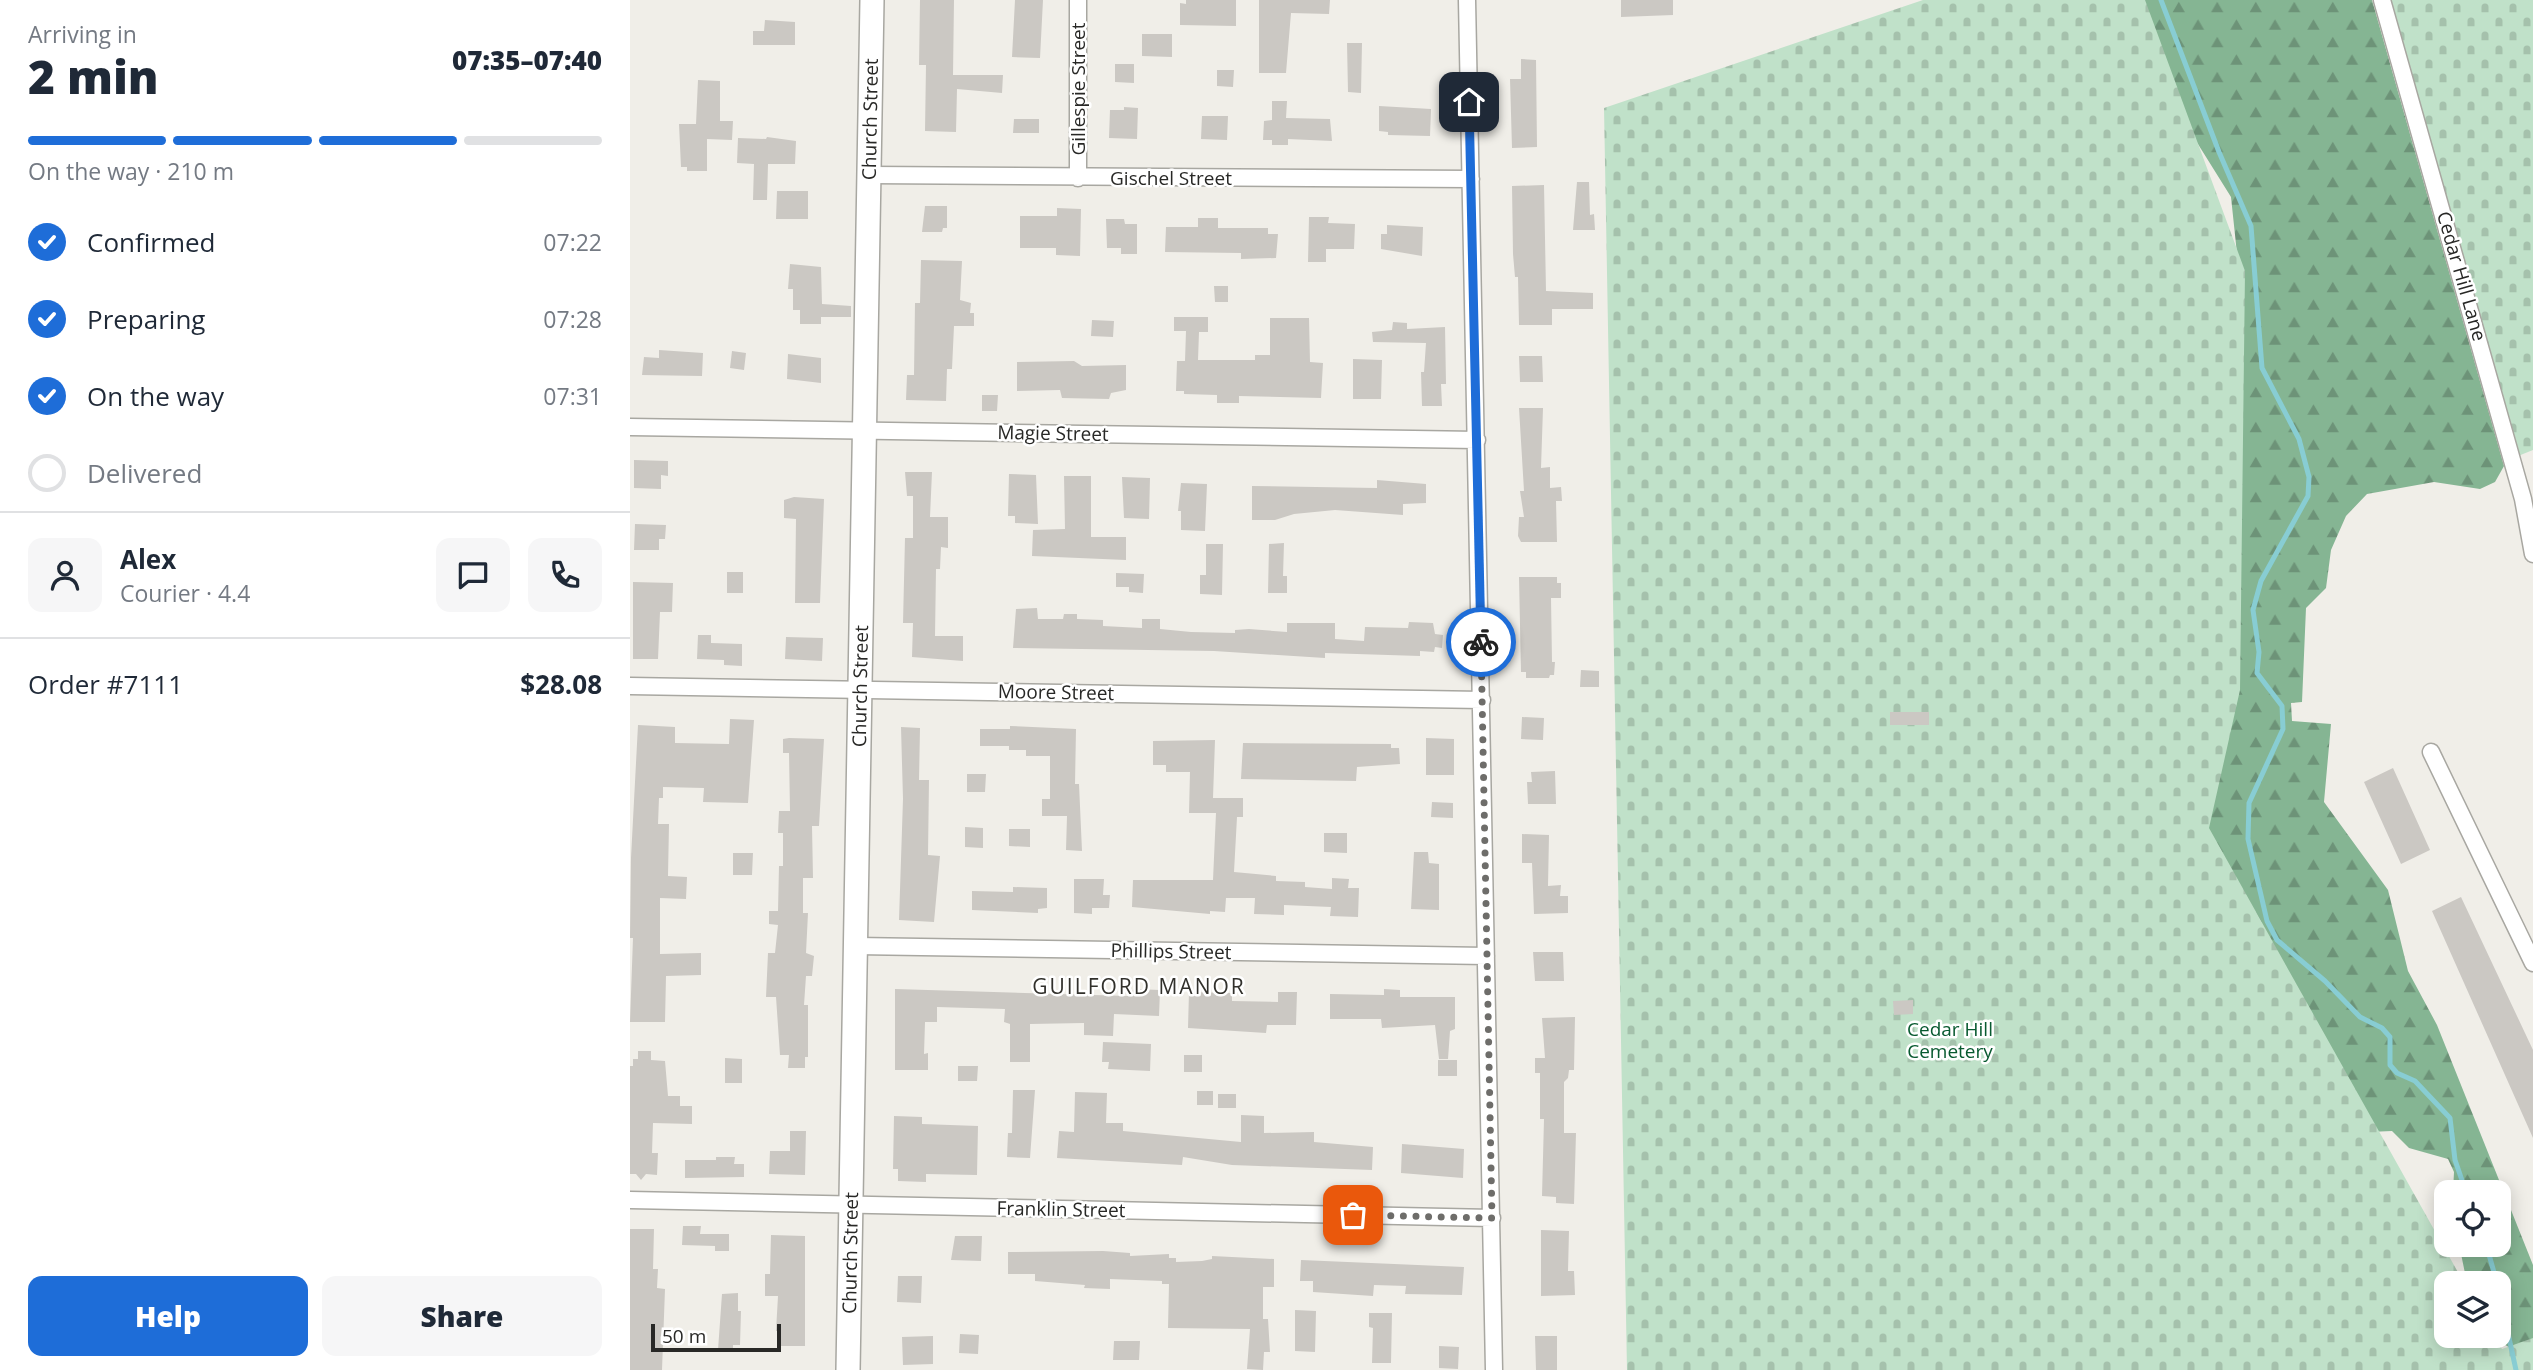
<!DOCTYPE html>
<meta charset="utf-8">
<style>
body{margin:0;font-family:"Open Sans",sans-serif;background:#f6f6f7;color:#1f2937;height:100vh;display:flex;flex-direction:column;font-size:26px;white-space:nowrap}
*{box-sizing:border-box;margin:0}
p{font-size:23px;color:#747a83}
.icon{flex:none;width:38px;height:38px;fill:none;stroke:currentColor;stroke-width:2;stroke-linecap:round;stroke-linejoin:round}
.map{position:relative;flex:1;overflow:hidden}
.drawer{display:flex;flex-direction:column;background:#fff;width:630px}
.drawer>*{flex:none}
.fabs{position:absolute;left:1804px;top:1180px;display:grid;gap:14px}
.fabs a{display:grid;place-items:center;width:77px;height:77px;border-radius:14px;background:#fff;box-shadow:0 4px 18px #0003;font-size:35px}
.scale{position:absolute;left:21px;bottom:18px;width:130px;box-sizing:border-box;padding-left:7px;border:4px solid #282826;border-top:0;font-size:19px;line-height:24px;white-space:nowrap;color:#282826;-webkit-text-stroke:5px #fff;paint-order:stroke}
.pin{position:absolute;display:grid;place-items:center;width:60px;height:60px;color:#fff;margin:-30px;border-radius:14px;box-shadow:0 4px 10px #0006}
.courier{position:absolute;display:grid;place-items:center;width:70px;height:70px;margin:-35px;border:5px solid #1e6dd8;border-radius:50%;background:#fff;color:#222;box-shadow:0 2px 9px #0007}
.summary em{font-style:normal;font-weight:800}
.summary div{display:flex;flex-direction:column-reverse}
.summary{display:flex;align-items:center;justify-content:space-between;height:119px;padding:0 28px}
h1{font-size:46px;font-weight:800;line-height:52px}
.bar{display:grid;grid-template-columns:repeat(4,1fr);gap:10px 7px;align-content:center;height:84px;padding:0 28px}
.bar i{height:9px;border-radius:5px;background:#e0e1e3}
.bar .active{background:#1e6dd8}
.bar p{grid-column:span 4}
.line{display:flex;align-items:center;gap:18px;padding:0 28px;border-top:2px solid #e0e1e3}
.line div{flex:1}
.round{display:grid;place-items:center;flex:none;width:74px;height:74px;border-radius:14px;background:#f6f6f7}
ol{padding:0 28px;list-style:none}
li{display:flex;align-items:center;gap:21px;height:77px}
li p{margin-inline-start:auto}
li .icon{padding:7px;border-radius:50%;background:#1e6dd8;color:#fff;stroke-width:4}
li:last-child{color:#747a83}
li i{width:38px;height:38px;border:4px solid #e0e1e3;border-radius:50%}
.action{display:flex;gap:14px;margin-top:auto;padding:14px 28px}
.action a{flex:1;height:80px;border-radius:14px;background:#1e6dd8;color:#fff;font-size:28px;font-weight:800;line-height:80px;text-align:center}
.action a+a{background:#f6f6f7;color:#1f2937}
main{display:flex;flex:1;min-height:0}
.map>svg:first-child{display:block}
</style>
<main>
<section class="drawer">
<div class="summary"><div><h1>2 min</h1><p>Arriving in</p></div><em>07:35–07:40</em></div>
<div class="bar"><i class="active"></i><i class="active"></i><i class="active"></i><i></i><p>On the way · 210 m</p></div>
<ol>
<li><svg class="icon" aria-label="check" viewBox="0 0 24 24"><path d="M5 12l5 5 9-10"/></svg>Confirmed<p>07:22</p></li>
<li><svg class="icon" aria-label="check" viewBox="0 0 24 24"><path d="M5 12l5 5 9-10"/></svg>Preparing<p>07:28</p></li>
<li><svg class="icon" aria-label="check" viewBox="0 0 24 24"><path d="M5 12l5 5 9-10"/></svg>On the way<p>07:31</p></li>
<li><i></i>Delivered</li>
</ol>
<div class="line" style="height:126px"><a class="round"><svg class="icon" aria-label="person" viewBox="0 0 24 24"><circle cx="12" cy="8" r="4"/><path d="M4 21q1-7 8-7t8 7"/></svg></a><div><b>Alex</b><p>Courier · 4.4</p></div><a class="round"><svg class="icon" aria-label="chat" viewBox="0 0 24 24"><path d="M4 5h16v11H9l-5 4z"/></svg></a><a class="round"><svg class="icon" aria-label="phone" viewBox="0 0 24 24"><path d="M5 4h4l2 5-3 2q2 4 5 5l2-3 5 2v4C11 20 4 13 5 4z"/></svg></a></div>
<div class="line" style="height:91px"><div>Order #7111</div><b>$28.08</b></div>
<div class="action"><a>Help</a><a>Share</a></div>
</section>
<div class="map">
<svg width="1903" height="1370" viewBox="0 0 1903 1370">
<defs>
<pattern id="forest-firs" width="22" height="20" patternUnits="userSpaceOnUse" patternTransform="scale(1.75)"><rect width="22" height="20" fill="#85b593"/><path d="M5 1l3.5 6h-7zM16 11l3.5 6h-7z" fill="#6d9378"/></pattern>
<pattern id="cemetery-stones" width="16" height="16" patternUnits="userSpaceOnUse" patternTransform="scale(1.75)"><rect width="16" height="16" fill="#c0e1c9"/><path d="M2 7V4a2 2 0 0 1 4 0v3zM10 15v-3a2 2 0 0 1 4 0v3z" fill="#a5c1ac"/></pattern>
</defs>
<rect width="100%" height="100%" fill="#f0eee8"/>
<path fill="url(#forest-firs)" d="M1478,0H1742L1874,466L1865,482L1850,489L1804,482L1737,494L1716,516L1701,550L1696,588L1676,608L1672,702L1661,703L1662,721L1701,724L1694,802L1758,890L1778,971L1807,1025L1903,1265V1354L1887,1352L1872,1343L1869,1283H1837L1829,1244H1869V1192H1823L1824,1172L1818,1159L1779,1148L1762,1131L1739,1132L1545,990L1610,282L1601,197Z"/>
<path fill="url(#cemetery-stones)" d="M1293,0H1515L1615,271L1610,690L1579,828L1834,1283H1816V1335H1864L1872,1349L1903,1338V1370H997L974,108Z
M1755,0H1903V450L1888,456Z"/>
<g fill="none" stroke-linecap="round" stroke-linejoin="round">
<path stroke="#88cdd3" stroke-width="5" d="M1531,0L1589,152L1621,226L1632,368L1669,439L1679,477L1678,496L1631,581L1623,610L1629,652L1627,673L1652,706L1653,729L1619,803L1618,839L1637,921L1647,940L1695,981L1730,1017L1752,1028L1760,1037V1065L1767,1073L1785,1081L1820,1118L1825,1160L1836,1192
M1856,1244L1867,1283
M1869,1292L1886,1370"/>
</g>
<path fill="#cbc8c3" d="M290,0H324L323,75H373L372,93L327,89L326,132L295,131L296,65H289Z
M385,0H413L410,58L382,57Z
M556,0H606V26L550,25V3L556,4Z
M629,0H700L699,14L661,13L656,73H629Z
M991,0H1043V15L991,17Z
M135,20L165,22V45H123V31H134Z
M512,34H542V57L512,56Z
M717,43H732L731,93L718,92Z
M891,59L906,60L907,147L882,148L880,79H891Z
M485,64H504V83L485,82Z
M587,70H604L603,87L587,86Z
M68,80L90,81V121H103L102,140L77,139V171H57V167H51L49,124H66Z
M642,101H657L656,118L700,119L702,141L658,139V145H642V140H633L634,121L642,120Z
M749,106L801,109L800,136L758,135V132L749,131Z
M494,107L508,108L507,139L479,138L480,110H494Z
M572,116H598L597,140L571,139Z
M384,119H409V133H383Z
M137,137L166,141L165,164H138L137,200H123L124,164L107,163L108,138L136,139Z
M947,182H959L960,215L964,214L965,230H943Z
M914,185L916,291L963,293V309H922V325H889L888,277H885L883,254L882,186Z
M147,191H178V219H146Z
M295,206H317V228H313L312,232H292Z
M427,208L451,209L450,256L426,255V248H390V216H427Z
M679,217H699L698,223L725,224L724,249H696V262H678Z
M568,218H588V228H638V234H648L646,258L611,259V253L535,252L536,227H568Z
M476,219H494L495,224H507V254H491V248H477Z
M757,225L793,227L792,256L751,249V234H757Z
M291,260L332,261L330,300L341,303L340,313H344V326H324L322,369H317L316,401L276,400L277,375H284L285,303H290Z
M160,264L191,267L192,304L221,306V317H191V324H170V310H163V289H158Z
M584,286H598V302H585Z
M544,317H578V332H569L568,360H625V355H640V318H679L680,362L693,363L691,398L609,396V403H587V395L554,394V391H546L547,361H555L556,331H544Z
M462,320L484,321L483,337L461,336Z
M763,322L777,323V329L815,327L816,384H811L812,406H792L791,372H794L796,343L743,342L742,332L762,330Z
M29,350L73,353L72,376L12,375L14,357L29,358Z
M102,351L116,353L114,370L100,368Z
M158,354L191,358V383L157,379Z
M889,356H912L913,382H890Z
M723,359L752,360L751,399H723Z
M444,361L452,366L496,365V390L481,393L479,399L432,398L430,390L387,391V362Z
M352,395H368L367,411H352Z
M889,408H913L911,468L920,467V488L931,487L932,501H926L927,542H891L888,536L889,517H894L890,491H894Z
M4,460L38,461V476L31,475V489L4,488Z
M275,472H302L300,517H318V548L311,547L310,569H306L305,636H333V661L282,657L283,623H273L275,538H283V496H277Z
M379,474L406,475L408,524L385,523V516H378Z
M434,476H461V537H496V560L402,556L403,530L435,529Z
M492,477L520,478L519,519L494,518Z
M747,480L796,484V503L773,504V515L705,510L664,514L645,520H622V486L747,488Z
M551,483L577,484L575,531L551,530V511H548Z
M164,497L194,499L190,603H165L166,519L154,518V500Z
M5,524L36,525L35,539H29V550H4Z
M654,543L653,576H657V593H638L639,544Z
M576,544H593L592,595L570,594V575H576Z
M97,572H113V593H97Z
M486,573L514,574L513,593L499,592V587H486Z
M889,577H927V583H931V598H921L922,662H925L924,675H920L919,678H896V672H891Z
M3,582L43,583L42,612H30L28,659H3Z
M407,608L408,619H433L434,614H447V619L473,620V626L512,628V619H530V629L561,632L605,633V630L619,629L657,632V623H705V639L734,641L735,627L778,628L779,622L803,623L805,634L813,635L812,648L805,647L804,652L790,651V656L695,653V658L584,651L383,648L386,609Z
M68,635H81V643L112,644V666L94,665V660L67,659Z
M156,637L193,638L192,661L155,659Z
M951,670L969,671V687H950Z
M1260,712H1299V725H1260Z
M892,717L914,718L913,740L891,739Z
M100,719L124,720L118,803L73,802L74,788L33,787V798H29L28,824H39L38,876L57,877L56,899L30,898V954L71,953V975L36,976L35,1022H0L3,938H0L1,858L8,725L45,727V743L99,744Z
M380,726L446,729L445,784H449L452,851L436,850L437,816H412V799H420V756H396V750H379V746H350V729H380Z
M271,727L290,728L289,780H299L298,855L310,856L304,922L269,920L273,799Z
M159,738L194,739L189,826H182L183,878H173V913H178L176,953L184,956L182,976H176L174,1005H178V1057H175V1068H158L159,1055H150L146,997H136L138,953H145L148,925L139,924V911H148L149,866H153V833H148L149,811H160L159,753H153V739Z
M796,738L824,739V775H796Z
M585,740L583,798H613V817H607L604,872L646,876V881L675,882V887L702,889V878L719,879L718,888H729L728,917L700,916L701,907L654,905V915L624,914L625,898H596L595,912L580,911V914L502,907L503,880H583L586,813H559L560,772H536V765H523V741Z
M613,743L761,744V748H769L770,764L727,767L726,781L611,779Z
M1763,768L1800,850L1771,864L1734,782Z
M925,771L926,804H898L897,782H902L901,772Z
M337,774H356L355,792H337Z
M802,802L823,803V818L801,817Z
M335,827L353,828V848L335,847Z
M379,829H400V847L379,846Z
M694,833H717V853L694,852Z
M892,834L919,835L918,886L931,885L930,896H938V913L904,914L902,863H892Z
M784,852H798L799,863L809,864V910L781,909Z
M103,853H123L122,875H103Z
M444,879H474L473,895H480L479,908H462V914L444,913Z
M383,887L417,888V908L408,909V913L342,910V891L383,892Z
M1831,897L1903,1050V1138L1802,911Z
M903,952H933L934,981H905Z
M265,989L498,996L504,989L530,990L529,1016L484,1014L483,1036L454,1035V1023L400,1024V1062H380V1024L374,1022L375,1009L307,1007V1022H295L294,1054L298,1053V1070H265Z
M754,989L770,990V997H825V1029L820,1031L818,1059H809L805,1025L752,1028L751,1019H700V994L754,995Z
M559,992L602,993V1001L648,1002V992H667L666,1025H637L636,1033L558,1028Z
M1283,1000V1014L1264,1015L1263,1001Z
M945,1017L944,1070H939L938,1078L934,1082V1133H946L944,1204L926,1203V1197L912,1196L914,1119H910V1073H905V1058H915L912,1018Z
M473,1042L521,1044L520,1071L478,1069L479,1062H472Z
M8,1051H21V1060L35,1061L38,1096H50V1106H62V1124L23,1123L22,1153H28L27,1175L16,1174L11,1180L6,1174H0V1066H3V1059H8Z
M554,1055H572V1072H554Z
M95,1058L112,1059V1083H95Z
M808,1060H827V1076H808Z
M328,1066H348L347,1081H328Z
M383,1090H405L400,1158L377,1157L378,1133H382Z
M567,1091H583V1105H567Z
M445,1092L477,1093L476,1123H493V1131L611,1142V1115L634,1116V1133L684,1132V1142L743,1147L742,1170L602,1165L553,1157L552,1165L427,1158L429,1131L444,1132Z
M588,1094H606V1108H588Z
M264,1116L292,1117V1124L348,1126L347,1175L296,1174V1182L268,1181V1169H263Z
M160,1131H176L175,1175L139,1174L140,1151H160Z
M772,1144L834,1149L833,1178L771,1173Z
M86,1157H105L104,1164H114V1177L55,1178V1160H86Z
M53,1226H71L70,1234H99V1251H85V1246L52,1245Z
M0,1229H24L23,1269H28L27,1288L35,1289L32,1370H0Z
M911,1230L939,1231L938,1271H944L945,1295L911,1296Z
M141,1235L175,1236V1346H151V1331H146L148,1296H135V1274H140Z
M325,1236H352L351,1261L321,1260Z
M473,1251L500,1253V1256L539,1254V1258H546V1262L572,1261L582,1259V1256L644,1259V1287H633V1319H638L640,1352H634L633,1370L617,1369L620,1329L538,1328L539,1284H532V1281L480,1279V1289L454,1288L455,1285L405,1281V1274H378V1252Z
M671,1260L834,1267L832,1295L775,1294L776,1286L744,1285L743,1296L683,1292V1281H670Z
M268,1276H292L291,1303L267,1302Z
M108,1293V1311H111L110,1345H103V1350H88L92,1294Z
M665,1310L686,1311L685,1352L665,1351Z
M739,1313H762L761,1363H742L743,1328L739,1327Z
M330,1334L349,1335L348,1354L329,1353Z
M303,1336V1364L273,1365L272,1337Z
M905,1336H927V1370H906Z
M484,1341H510L509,1360H483Z
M809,1346L829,1347L828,1369L809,1368Z"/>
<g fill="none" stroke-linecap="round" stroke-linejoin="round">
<g stroke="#a8a7a1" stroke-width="19">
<path id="street" d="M837,0L864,1370
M1752,0L1893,499L1903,554
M240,175L841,179
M448,178V0
M0,427L847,440
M0,686L852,700
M1801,752L1903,963
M226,946L856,956
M0,1200L862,1218"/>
</g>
<g stroke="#a8a7a1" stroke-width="26">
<g id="secondary">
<path id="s1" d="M218,1370L242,0"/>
</g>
</g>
<use href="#street" stroke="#fff" stroke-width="16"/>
<use href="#secondary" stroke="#fff" stroke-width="23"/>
</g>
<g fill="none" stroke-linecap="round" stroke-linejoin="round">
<path stroke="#6e6d6a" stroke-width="7" stroke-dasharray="0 12.6" d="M723,1215L862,1218L851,642"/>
<path stroke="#1e6dd8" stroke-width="9" d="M839,102L851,642"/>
</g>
<g text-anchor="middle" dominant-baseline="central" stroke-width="5" stroke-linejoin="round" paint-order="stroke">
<g font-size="19" fill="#282826" stroke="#fff">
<text transform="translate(448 89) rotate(-90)">Gillespie Street</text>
<text stroke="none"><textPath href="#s1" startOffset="1251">Church Street</textPath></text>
<text x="541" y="178">Gischel Street</text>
<text transform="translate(1832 276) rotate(74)">Cedar Hill Lane</text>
<text transform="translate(423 433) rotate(1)">Magie Street</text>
<text stroke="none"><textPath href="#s1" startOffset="684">Church Street</textPath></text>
<text transform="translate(426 692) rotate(1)">Moore Street</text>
<text transform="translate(541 951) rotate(1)">Phillips Street</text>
<text transform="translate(431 1209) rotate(1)">Franklin Street</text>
<text stroke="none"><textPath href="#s1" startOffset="117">Church Street</textPath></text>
</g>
<g font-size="19" fill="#085a30" stroke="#fff">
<text x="1320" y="1029">Cedar Hill<tspan x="1320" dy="22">Cemetery</tspan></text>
</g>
<g font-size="21" letter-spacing="2" fill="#31302b" stroke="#fff">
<text x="509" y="986">GUILFORD MANOR</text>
</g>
</g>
</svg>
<div class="fabs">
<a><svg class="icon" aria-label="locate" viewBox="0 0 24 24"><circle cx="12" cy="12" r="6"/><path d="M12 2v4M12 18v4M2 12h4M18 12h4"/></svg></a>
<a><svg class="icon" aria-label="layers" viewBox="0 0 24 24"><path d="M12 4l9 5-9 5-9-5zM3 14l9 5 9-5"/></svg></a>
</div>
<div class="scale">50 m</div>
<div class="pin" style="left:723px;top:1215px;background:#ea580c"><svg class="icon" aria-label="bag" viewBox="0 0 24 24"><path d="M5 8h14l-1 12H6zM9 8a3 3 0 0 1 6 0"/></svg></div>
<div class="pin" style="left:839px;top:102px;background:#1f2937"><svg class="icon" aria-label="home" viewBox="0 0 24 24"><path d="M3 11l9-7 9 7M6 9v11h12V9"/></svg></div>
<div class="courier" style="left:851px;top:642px"><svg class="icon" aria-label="bike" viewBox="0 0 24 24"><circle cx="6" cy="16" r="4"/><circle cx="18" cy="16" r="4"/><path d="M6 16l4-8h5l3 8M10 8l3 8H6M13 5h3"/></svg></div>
</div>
</main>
